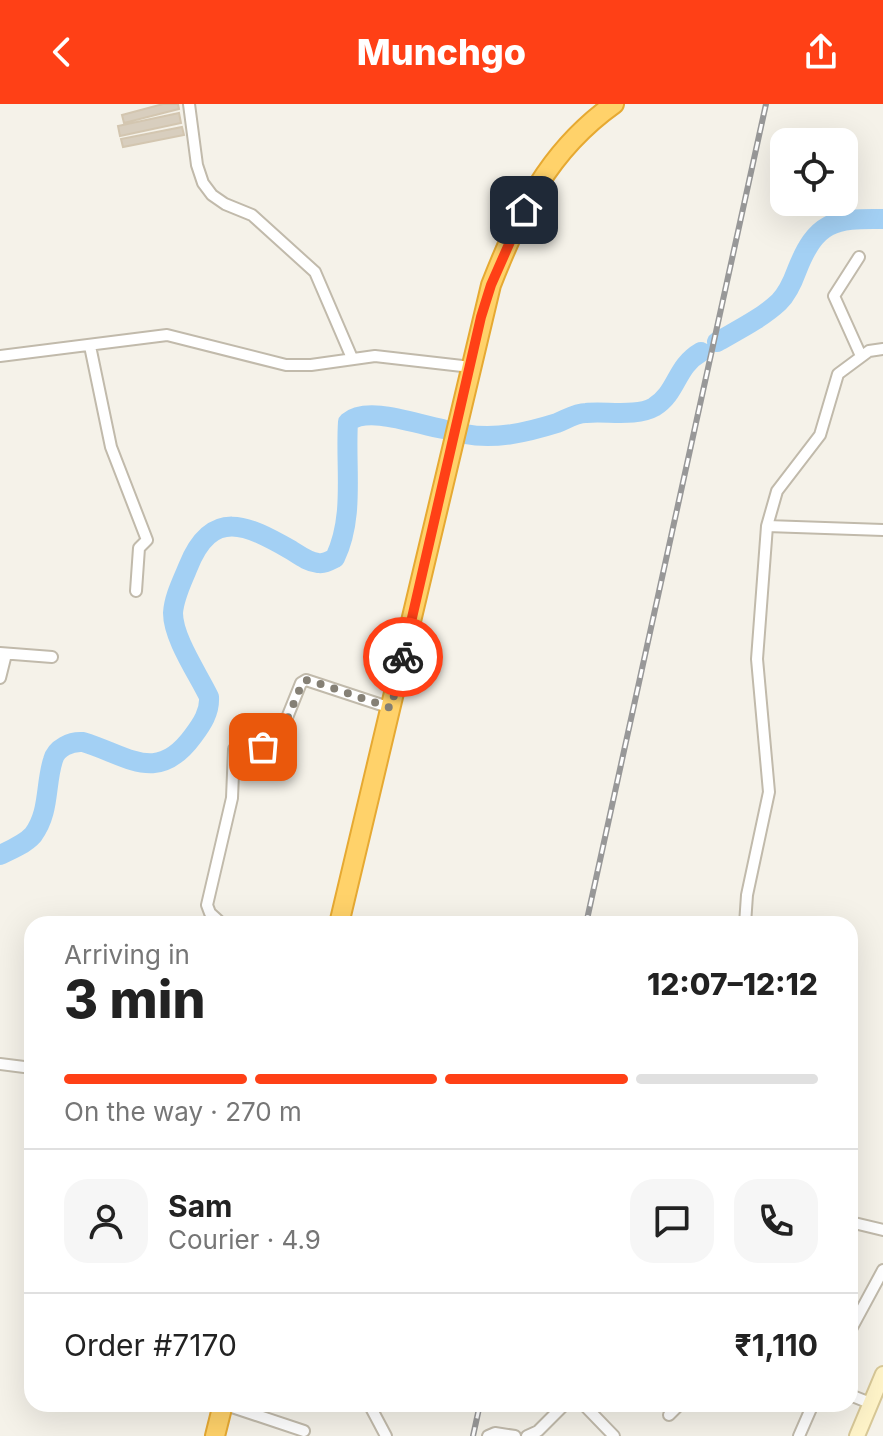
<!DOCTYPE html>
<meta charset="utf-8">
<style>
body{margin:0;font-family:Inter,sans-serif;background:#f6f6f6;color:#222;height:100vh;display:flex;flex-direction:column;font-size:30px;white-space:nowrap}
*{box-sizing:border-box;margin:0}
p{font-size:26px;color:#767676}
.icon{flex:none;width:44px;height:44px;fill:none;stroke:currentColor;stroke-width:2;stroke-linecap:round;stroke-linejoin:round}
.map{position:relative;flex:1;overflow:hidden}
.side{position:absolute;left:24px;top:812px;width:834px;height:496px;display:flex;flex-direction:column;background:#fff;border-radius:24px;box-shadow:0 8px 32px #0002}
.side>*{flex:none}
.controls{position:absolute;left:770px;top:24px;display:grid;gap:16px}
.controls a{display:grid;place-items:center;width:88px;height:88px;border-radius:16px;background:#fff;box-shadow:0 8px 32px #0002;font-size:40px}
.pin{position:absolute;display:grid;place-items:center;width:68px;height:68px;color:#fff;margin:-34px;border-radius:16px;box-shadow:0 4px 12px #0006}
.courier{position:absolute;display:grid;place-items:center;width:80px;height:80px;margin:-40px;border:6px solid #ff4016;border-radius:50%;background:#fff;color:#222;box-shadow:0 2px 10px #0007}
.headline em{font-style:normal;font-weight:800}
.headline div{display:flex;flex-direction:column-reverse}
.headline{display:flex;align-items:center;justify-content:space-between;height:136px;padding:0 40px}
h1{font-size:52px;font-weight:800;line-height:60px}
.bar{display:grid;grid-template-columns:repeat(4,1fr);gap:12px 8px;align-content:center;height:96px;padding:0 40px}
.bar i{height:10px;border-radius:6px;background:#e0e0e0}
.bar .selected{background:#ff4016}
.bar p{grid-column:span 4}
.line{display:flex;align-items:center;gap:20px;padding:0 40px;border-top:2px solid #e0e0e0}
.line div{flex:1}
.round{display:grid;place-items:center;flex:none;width:84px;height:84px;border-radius:24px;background:#f6f6f6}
header{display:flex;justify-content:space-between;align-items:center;height:104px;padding:0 40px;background:#ff4016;color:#fff;font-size:36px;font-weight:800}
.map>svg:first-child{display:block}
</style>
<header><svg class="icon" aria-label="back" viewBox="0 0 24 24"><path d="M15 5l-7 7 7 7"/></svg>Munchgo<svg class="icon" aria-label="share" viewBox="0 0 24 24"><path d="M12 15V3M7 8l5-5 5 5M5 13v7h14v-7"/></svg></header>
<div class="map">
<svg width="883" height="1332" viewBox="0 0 883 1332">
<rect width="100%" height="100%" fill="#f5f2e9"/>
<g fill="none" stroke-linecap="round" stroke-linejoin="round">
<path stroke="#a3d0f4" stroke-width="20" d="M717,238C738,226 762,214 779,198C788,189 793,177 797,166C816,118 833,114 883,115
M465,330C496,336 528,328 557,319C567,315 576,309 586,309C606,307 637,313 654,303C678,288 675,263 701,248
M0,751C11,746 25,740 33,731C50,708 45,681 53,656C56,644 71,637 83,638C129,652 157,681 193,632C202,620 210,608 209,593C198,570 173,534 173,509C174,493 182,478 188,463C212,403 247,421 291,446C299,451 308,458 318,459C324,460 329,457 335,454C355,412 345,364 348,318C368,301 418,321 443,325"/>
</g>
<path fill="#d8cebe" stroke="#d3c6b0" stroke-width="2" d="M163,0H178L179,5L124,19L122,11Z
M179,9L181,19L120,32L118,22Z
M182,23L184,31L123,43L121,35Z"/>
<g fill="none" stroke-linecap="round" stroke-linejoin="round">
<g stroke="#c1baab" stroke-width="14">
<path id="street" d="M189,0L197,61L203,79L212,91L225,100L252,111L315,168L352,254
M859,153L834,192L861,252
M90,242L111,343L147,436L139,444L136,487
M0,252L167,231L286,261H311L375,252L471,263
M767,422L883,426
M0,549L52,553
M0,574L6,550
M222,820L210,809L207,801L232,694L234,645L276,641L301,579L306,576L391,604
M745,820L747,791L769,688L757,555L767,422L777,387L820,331L838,270L869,247L883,245
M0,960L32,964
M850,1118L883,1126
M850,1227L883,1166
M850,1291L870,1299
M223,1300L304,1327
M369,1300L386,1332
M583,1300L614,1332
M669,1311L680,1300
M488,1332L495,1329L515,1332
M527,1332L538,1327L565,1300
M799,1332L813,1300"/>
</g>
<g stroke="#d8c897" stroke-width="18">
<path id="secondary" d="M857,1332L883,1270"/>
</g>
<g stroke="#e6a932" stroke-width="22">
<path id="highway" d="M339,820L491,181C520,107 548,47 614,0
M215,1332L223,1300"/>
</g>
<use href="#street" stroke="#fff" stroke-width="10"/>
<use href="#secondary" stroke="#fff4c9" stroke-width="14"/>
<use href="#highway" stroke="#ffd26a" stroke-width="18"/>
<g stroke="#989898" stroke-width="6">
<path id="rail" d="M586,820L766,0
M473,1332L480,1300"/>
</g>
<use href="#rail" stroke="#fff" stroke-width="3" stroke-dasharray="9" stroke-linecap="butt"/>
</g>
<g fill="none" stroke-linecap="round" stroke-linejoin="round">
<path stroke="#858075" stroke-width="8" stroke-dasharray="0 14.4" d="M263,643L277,640L303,577L309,576L391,604L403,553"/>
<path stroke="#ff4016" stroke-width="10" d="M403,553L481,213L491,181L524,106"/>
</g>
</svg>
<div class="controls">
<a><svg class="icon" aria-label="locate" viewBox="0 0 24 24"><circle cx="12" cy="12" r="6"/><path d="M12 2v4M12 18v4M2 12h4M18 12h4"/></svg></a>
</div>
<div class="pin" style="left:263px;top:643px;background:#ea580c"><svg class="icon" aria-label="bag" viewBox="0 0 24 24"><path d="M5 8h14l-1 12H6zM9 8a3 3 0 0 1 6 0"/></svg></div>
<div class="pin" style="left:524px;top:106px;background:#1f2937"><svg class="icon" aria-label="home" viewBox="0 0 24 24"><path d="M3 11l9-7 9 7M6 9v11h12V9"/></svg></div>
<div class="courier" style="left:403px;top:553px"><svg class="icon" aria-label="bike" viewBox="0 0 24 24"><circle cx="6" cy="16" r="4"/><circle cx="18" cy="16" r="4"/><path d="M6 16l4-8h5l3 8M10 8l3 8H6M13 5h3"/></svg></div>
<section class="side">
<div class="headline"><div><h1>3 min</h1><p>Arriving in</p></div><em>12:07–12:12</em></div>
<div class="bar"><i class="selected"></i><i class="selected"></i><i class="selected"></i><i></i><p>On the way · 270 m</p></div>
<div class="line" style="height:144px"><a class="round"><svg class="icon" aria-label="person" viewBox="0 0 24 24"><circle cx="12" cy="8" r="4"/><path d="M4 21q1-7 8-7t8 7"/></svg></a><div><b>Sam</b><p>Courier · 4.9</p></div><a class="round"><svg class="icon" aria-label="chat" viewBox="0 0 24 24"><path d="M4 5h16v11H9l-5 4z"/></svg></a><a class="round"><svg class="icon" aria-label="phone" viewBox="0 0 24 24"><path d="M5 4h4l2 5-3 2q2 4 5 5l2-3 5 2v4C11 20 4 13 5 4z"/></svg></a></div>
<div class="line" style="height:104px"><div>Order #7170</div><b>₹1,110</b></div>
</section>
</div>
